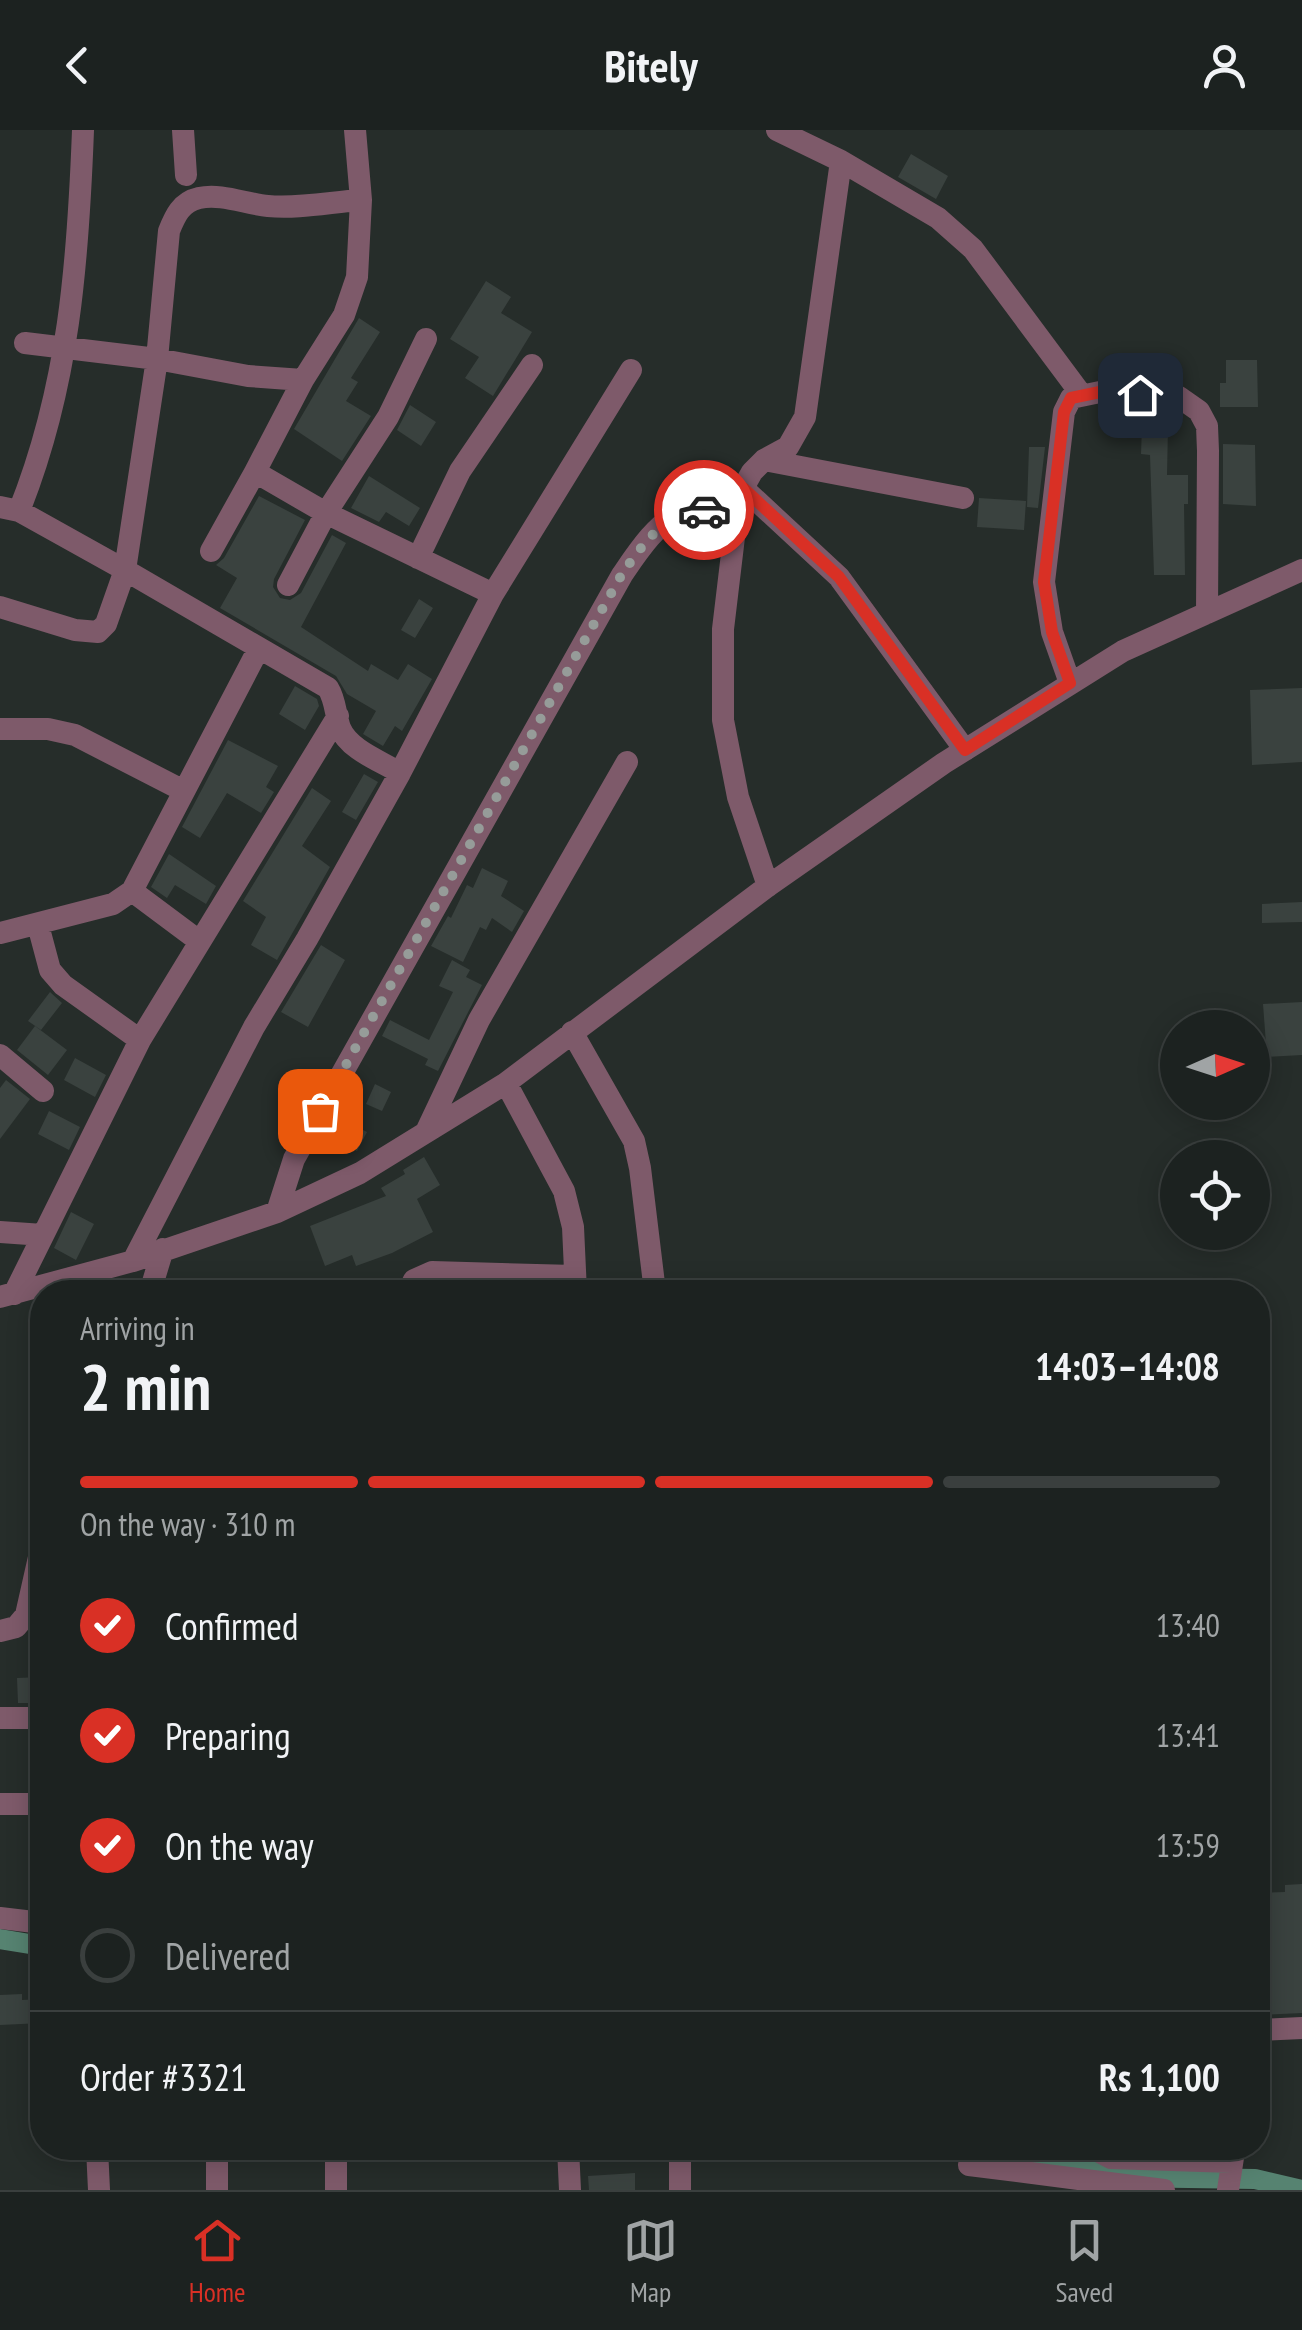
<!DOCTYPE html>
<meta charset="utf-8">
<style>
body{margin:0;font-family:"PT Sans Narrow",sans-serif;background:#252a29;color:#f1f3f6;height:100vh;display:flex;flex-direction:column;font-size:38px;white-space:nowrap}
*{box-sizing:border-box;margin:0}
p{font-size:32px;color:#a0a4a5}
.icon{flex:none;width:55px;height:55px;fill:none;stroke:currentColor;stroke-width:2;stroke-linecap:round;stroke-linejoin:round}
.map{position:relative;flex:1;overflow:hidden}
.drawer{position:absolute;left:30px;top:1150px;width:1240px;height:880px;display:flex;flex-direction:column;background:#1c2220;border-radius:40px;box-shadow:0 5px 25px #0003,0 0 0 2px #3a3f3e}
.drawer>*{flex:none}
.needle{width:65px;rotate:87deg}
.buttons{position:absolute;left:1160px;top:880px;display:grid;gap:20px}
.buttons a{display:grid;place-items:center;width:110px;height:110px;border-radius:50%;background:#1c2220;box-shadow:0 5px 25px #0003,0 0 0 2px #3a3f3e;font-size:50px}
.pin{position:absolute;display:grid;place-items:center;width:85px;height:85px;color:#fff;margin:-42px;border-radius:20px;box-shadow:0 5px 15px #0006}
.courier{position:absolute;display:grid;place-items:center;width:100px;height:100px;margin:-50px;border:8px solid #d93025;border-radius:50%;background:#fff;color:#222;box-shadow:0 2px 12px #0007}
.headline em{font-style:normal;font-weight:600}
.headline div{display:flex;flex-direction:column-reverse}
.headline{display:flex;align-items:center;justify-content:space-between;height:170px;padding:0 50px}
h1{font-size:65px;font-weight:600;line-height:75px}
.bar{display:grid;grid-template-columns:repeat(4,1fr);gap:15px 10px;align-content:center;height:120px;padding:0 50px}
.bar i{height:12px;border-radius:8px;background:#3a3f3e}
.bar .active{background:#d93025}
.bar p{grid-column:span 4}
.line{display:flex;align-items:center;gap:25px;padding:0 50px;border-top:2px solid #3a3f3e}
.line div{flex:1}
ol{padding:0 50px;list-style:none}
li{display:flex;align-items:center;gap:30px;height:110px}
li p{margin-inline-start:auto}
li .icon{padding:10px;border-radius:50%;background:#d93025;color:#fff;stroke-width:4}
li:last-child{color:#a0a4a5}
li i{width:55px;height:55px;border:5px solid #3a3f3e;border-radius:50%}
header{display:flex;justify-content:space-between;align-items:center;height:130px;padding:0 50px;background:#1c2220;font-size:45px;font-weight:600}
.tab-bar{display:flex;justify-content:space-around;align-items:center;height:140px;border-top:2px solid #3a3f3e;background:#1c2220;font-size:28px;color:#a0a4a5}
.tab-bar a{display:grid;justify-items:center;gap:5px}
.tab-bar .active{color:#d93025}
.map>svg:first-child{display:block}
</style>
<header><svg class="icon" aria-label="back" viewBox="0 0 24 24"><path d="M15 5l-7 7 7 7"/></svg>Bitely<svg class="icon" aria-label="person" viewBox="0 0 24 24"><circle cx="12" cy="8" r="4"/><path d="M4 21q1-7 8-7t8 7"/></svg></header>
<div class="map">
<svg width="1302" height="2060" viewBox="0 0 1302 2060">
<rect width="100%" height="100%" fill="#262d2a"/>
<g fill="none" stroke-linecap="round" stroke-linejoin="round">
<path stroke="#568371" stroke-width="20" d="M0,1809L42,1816
M982,2018L1121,2047L1255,2049L1302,2060"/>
</g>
<path fill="#3a423f" d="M911,24L948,46L936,69L898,47Z
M486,151L511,167L501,183L532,202L493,266L465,248L479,227L450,209Z
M359,188L380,202L351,248L358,252L346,271L371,286L342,331L294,299Z
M1226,230H1257L1258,277H1220V253H1226Z
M410,275L436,292L421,316L397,300Z
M1142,296L1168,297L1167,345H1188V374H1184L1185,445H1154L1150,325L1141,324Z
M1223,314L1255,315L1256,376L1223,374Z
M1029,317H1045L1038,378L1027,377Z
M369,346L420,378L409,396L386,382L379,392L351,378Z
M259,366L305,390L274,449L273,457L280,468L290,470L301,463L332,405L346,413L301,497L368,541L371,534L398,550L408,534L432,549L402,601L395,596L383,616L363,604L376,581L347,564L336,546L220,478L237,448L216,435L224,428Z
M979,368L1026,371L1024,400L977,397Z
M419,469L433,478L415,508L401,500Z
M295,556L317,569L319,576L305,600L279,584Z
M1302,558V632L1252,635L1250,560Z
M228,610L278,636L266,657L274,662L261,683L227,663L200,708L182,697Z
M364,644L378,652L356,690L342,682Z
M312,658L331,671L302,716L330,737L277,830L251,815L266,787L243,771Z
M169,724L216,756L206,774L175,755L167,768L151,757Z
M482,738L508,751L501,766L524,781L512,802L492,788L486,800L480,797L463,832L431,816L448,786L451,788L467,755L473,758Z
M1302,772V792L1262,793V774Z
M321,815L345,830L308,897L281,882Z
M452,830L470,840L466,847L482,855L438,941L425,935L428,929L382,906L390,890L429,910L453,862L439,856Z
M50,862L62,873L41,900L28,891Z
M1302,872V925L1267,927L1263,874Z
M35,896L67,920L48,945L17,920Z
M75,928L106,945L95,967L64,950Z
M6,950L30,969L0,1009V958Z
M375,954L391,962L382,981L366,974Z
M49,981L80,997L69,1020L38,1004Z
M336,986L367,1002L357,1021L326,1006Z
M424,1027L440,1055L417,1069L433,1102L392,1123L356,1136L352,1125L325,1136L310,1096L386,1066L381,1058L405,1044L403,1040Z
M71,1082L94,1094L76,1130L54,1118Z
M42,1547V1573H18L17,1548Z
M1302,1754V1883L1258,1885V1763L1285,1762V1755Z
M22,1864V1870L42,1869V1893L0,1895V1865Z
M635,2043V2060H589L588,2046Z"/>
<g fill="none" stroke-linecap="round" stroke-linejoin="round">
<path stroke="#7e5a6a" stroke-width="22" d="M183,0L186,45
M841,31L938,88L973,119L1081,264
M25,213L157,229L248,246L303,250
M764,330L963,368
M743,358L839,447L965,620
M0,377L19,381L125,440L157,229L169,101C175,86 181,72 199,68C221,63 246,74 268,76C298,79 331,72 361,70
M19,381C69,256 78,133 83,0
M211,421L255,342
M418,428L460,341L532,235
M288,455L326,383L388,287L426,209
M493,464L631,240
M0,477L75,500L98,502L106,494L125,440L328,558C336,571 335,584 340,598C349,620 381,631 400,643
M1070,553L1052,502L1044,452L1064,282L1071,268L1100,262L1179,267L1199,281L1207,296L1208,321L1207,483
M0,599H48L75,605L184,661
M768,756L738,667L723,590V499L737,382L743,358L752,342L764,330L788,317L805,287L841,31L777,0
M132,761L199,811
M38,795L50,840L63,855L140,910
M0,803L113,774L132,761L259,518
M572,902L634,1011L640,1038L655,1162
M0,925L43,961
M506,953L564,1061L573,1097L576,1162
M426,1002L479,890L627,632
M277,1082L294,1029L622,445C637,423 657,392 682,382C699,376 720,381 737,382
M0,1102L43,1105
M133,1131L254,897L307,809L400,643L493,464L326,383L255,342L303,250L344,185L357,147L361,70L355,0
M150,1162L163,1119
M408,1162L414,1150L432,1142L574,1146
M14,1164L140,910L338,586
M0,1167L133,1131L277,1082L360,1043L506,953L768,756L944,633L1123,521L1302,440
M0,1501L16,1497L26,1485L42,1414
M0,1588H42
M0,1674H42
M0,1788L42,1793
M1258,1900L1302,1898
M97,2018L99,2060
M217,2018V2060
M336,2018V2060
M568,2018L570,2060
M680,2018V2060
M1092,2018L1111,2028L1232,2032
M969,2035L1164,2060
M1228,2060L1234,2021"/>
</g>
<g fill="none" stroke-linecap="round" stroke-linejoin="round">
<path stroke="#969c99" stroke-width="10" stroke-dasharray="0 18" d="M320,981L622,444C641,417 667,378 704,380"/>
<path stroke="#d93025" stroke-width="12" d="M704,380L738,382L743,358L839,447L965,620L1070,553L1052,502L1044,452L1064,282L1071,268L1100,262L1140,265"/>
</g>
</svg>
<div class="buttons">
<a><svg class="needle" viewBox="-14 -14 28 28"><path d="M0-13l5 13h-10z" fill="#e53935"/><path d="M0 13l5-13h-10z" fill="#a0a4a5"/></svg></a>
<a><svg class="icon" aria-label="locate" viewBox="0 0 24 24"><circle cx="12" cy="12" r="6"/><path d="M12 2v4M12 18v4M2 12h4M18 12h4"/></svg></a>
</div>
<div class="pin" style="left:320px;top:981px;background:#ea580c"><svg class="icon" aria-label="bag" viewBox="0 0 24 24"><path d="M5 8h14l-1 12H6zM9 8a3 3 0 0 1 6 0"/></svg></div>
<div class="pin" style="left:1140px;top:265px;background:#1f2937"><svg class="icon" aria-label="home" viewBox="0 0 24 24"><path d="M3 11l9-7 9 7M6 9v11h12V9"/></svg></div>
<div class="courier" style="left:704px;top:380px"><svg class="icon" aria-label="car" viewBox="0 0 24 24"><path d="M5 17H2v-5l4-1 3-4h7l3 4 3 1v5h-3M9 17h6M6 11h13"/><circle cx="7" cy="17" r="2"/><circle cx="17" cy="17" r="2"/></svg></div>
<section class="drawer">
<div class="headline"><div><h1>2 min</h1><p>Arriving in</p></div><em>14:03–14:08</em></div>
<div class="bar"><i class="active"></i><i class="active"></i><i class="active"></i><i></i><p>On the way · 310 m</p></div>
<ol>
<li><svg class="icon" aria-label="check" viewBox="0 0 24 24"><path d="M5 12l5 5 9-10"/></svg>Confirmed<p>13:40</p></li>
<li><svg class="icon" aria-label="check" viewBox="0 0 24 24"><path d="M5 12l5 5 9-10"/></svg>Preparing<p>13:41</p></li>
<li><svg class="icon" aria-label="check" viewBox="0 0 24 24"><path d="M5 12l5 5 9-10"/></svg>On the way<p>13:59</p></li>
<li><i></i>Delivered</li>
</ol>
<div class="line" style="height:130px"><div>Order #3321</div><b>Rs 1,100</b></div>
</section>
</div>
<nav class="tab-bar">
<a class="active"><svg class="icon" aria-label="home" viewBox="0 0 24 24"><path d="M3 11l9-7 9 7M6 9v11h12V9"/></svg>Home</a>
<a><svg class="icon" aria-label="map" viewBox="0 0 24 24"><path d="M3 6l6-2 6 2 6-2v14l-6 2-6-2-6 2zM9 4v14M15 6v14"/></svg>Map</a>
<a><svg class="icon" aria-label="saved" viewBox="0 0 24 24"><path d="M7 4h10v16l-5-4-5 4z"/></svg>Saved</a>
</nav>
